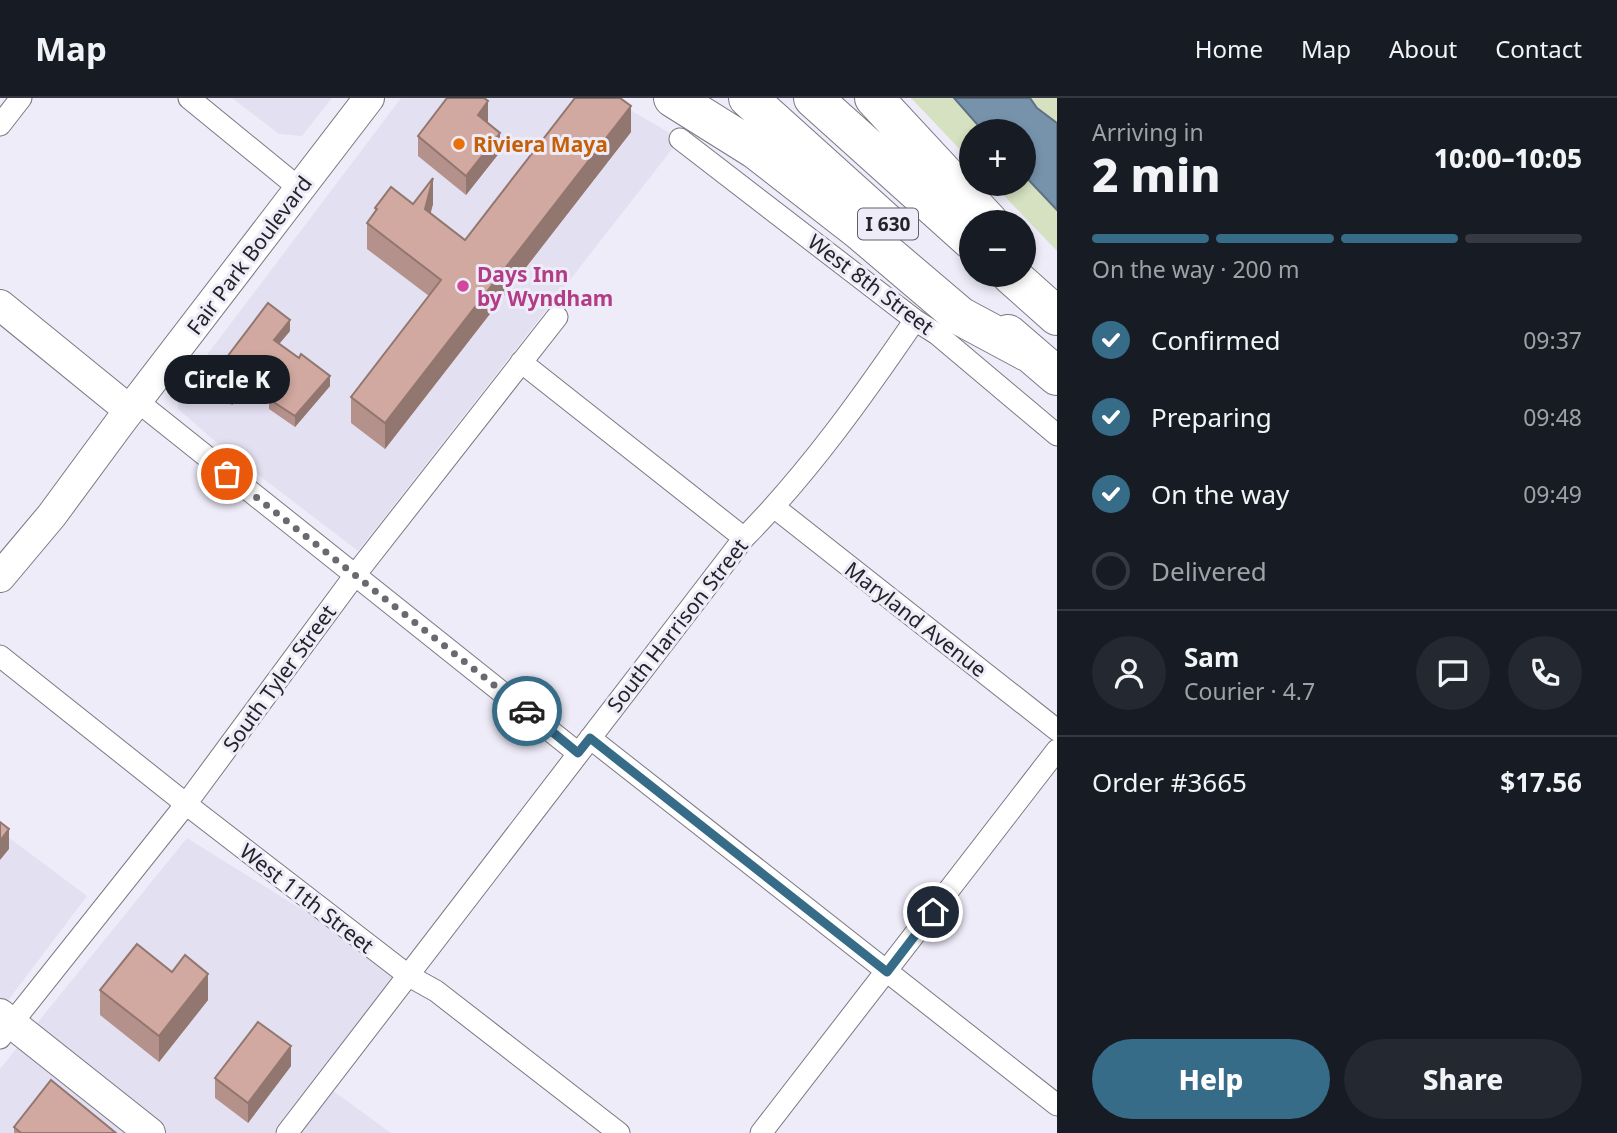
<!DOCTYPE html>
<meta charset="utf-8">
<style>
body{margin:0;font-family:"Noto Sans",sans-serif;background:#242831;color:#f1f3f6;height:100vh;display:flex;flex-direction:column;font-size:26px;white-space:nowrap}
*{box-sizing:border-box;margin:0}
p{font-size:23px;color:#9ea1a6}
.icon{flex:none;width:38px;height:38px;fill:none;stroke:currentColor;stroke-width:2;stroke-linecap:round;stroke-linejoin:round}
.map{position:relative;flex:1;overflow:hidden}
.panel{display:flex;flex-direction:column;background:#171b24;width:560px}
.panel>*{flex:none}
.controls{position:absolute;left:959px;top:21px;display:grid;gap:14px}
.controls a{display:grid;place-items:center;width:77px;height:77px;border-radius:50%;background:#171b24;box-shadow:0 4px 10px #0003;font-size:35px}
.pin{position:absolute;display:grid;place-items:center;width:60px;height:60px;color:#fff;margin:-30px;border:4px solid #fff;border-radius:50%;box-shadow:0 2px 7px #0007}
.courier{position:absolute;display:grid;place-items:center;width:70px;height:70px;margin:-35px;border:5px solid #366c88;border-radius:50%;background:#fff;color:#222;box-shadow:0 2px 9px #0007}
.bubble{position:absolute;height:49px;border-radius:24px;background:#171b24;box-shadow:0 4px 10px #0003;font-size:23px;font-weight:800;line-height:49px;text-align:center}
.headline em{font-style:normal;font-weight:800}
.headline div{display:flex;flex-direction:column-reverse}
.headline{display:flex;align-items:center;justify-content:space-between;height:119px;padding:0 35px}
h1{font-size:46px;font-weight:800;line-height:52px}
.bar{display:grid;grid-template-columns:repeat(4,1fr);gap:10px 7px;align-content:center;height:84px;padding:0 35px}
.bar i{height:9px;border-radius:5px;background:#363941}
.bar .active{background:#366c88}
.bar p{grid-column:span 4}
.line{display:flex;align-items:center;gap:18px;padding:0 35px;border-top:2px solid #363941}
.line div{flex:1}
.round{display:grid;place-items:center;flex:none;width:74px;height:74px;border-radius:37px;background:#242831}
ol{padding:0 35px;list-style:none}
li{display:flex;align-items:center;gap:21px;height:77px}
li p{margin-inline-start:auto}
li .icon{padding:7px;border-radius:50%;background:#366c88;color:#fff;stroke-width:4}
li:last-child{color:#9ea1a6}
li i{width:38px;height:38px;border:4px solid #363941;border-radius:50%}
.cta{display:flex;gap:14px;margin-top:auto;padding:14px 35px}
.cta a{flex:1;height:80px;border-radius:42px;background:#366c88;color:#fff;font-size:28px;font-weight:800;line-height:80px;text-align:center}
.cta a+a{background:#242831;color:#f1f3f6}
header{display:flex;align-items:center;gap:42px;box-sizing:border-box;height:98px;padding:0 35px;background:#171b24;border-bottom:2px solid #363941}
header strong{font-size:33px}
nav{display:flex;gap:38px;margin-inline-start:auto;font-size:24px}
main{display:flex;flex:1;min-height:0}
.map>svg:first-child{display:block}
</style>
<header>
<strong>Map</strong>
<nav><a>Home</a><a>Map</a><a>About</a><a>Contact</a></nav>
</header>
<main>
<div class="map">
<svg width="1057" height="1035" viewBox="0 0 1057 1035">
<rect width="100%" height="100%" fill="#eeecf8"/>
<path fill="#e3e0f2" d="M232,0H332L302,38L279,36Z
M401,0H610L680,41L358,453L218,346L178,311L179,294Z
M0,733L87,798L0,913Z
M187,740L409,878L325,987L391,1035H0V971Z"/>
<path fill="#d6e1c1" d="M911,0H1057V153L993,86H1024V33H971V63Z"/>
<path fill="#7793ac" stroke="#5e7184" stroke-width="2" d="M954,0H1030L1037,10L1057,25V112L1024,77V33H983Z"/>
<g fill="none" stroke-linecap="round" stroke-linejoin="round">
<g stroke="#7a7882" stroke-width="23">
<path id="street" d="M189,0L299,90
M0,27L21,0
M680,41L915,222L937,236L1057,337
M521,264L744,440
M137,303L578,655
M774,409L1057,632
M0,558L186,706L409,878L436,893L619,1035
M590,640L1057,1007
M0,940L186,706L355,477L557,219
M287,1035L744,440C809,374 863,298 915,222
M761,1035L1057,652"/>
</g>
<g stroke="#7a7882" stroke-width="32">
<path id="secondary" d="M0,207L129,312
M0,479L52,417L119,326L369,0
M0,916L150,1035"/>
</g>
<g stroke="#7a7882" stroke-width="40">
<path id="highway" d="M673,0L756,52L860,133L960,218L1027,254
M748,0L889,127
M813,0L971,142
M874,0L989,124
M1011,177L1057,218
M1008,236L1057,278"/>
</g>
<use href="#street" stroke="#fff" stroke-width="21"/>
<use href="#secondary" stroke="#fff" stroke-width="30"/>
<use href="#highway" stroke="#fff" stroke-width="38"/>
</g>
<path fill="#b4918a" d="M488,23L487,24L500,54L466,97L418,58V38Z
M631,34L385,351L351,325V299L429,198L367,151V125L375,114V110L413,106H433L430,115L465,142Z
M290,233L279,246L330,288L295,329L269,311V302L248,287L232,307L211,290V280Z
M172,874L208,902L159,964L100,917V892Z
M291,968L248,1025L215,1000V980Z
M14,1029L116,1035H14Z"/>
<path fill="#927670" d="M488,3V23L478,37V17Z
M631,8V34L385,351V325Z
M500,35V54L466,97V78Z
M433,80V106L425,137V111Z
M290,222V233L274,252V242Z
M248,276V287L232,307V296Z
M330,278V288L295,329V318Z
M9,731V751L0,762V743Z
M208,876V902L159,964V938Z
M291,948V968L248,1025V1005Z"/>
<path fill="#d1a9a0" stroke="#927670" stroke-width="2" d="M447,0H484L488,3L478,17L500,35L466,78L418,38Z
M575,0H620L631,8L385,325L351,299L441,182L367,125L377,111L375,110L391,89L413,106L433,80L425,111L465,142Z
M268,205L290,222L274,242L299,260L301,256L330,278L295,318L269,301L274,294L248,276L232,296L211,280Z
M0,724L9,731L0,743Z
M137,846L172,874L185,857L208,876L159,938L100,892Z
M258,924L291,948L248,1005L215,980Z
M51,982L116,1035H21L14,1029Z"/>
<g fill="none" stroke-linecap="round" stroke-linejoin="round">
<path stroke="#6b6970" stroke-width="7" stroke-dasharray="0 12.6" d="M227,376L527,613"/>
<path stroke="#366c88" stroke-width="9" d="M527,613L578,655L590,640L887,874L933,814"/>
</g>
<circle fill="#e8710a" stroke="#eeecf8" stroke-width="2.5" cx="459" cy="46" r="7"/>
<circle fill="#d1479c" stroke="#eeecf8" stroke-width="2.5" cx="463" cy="188" r="7"/>
<g text-anchor="middle" dominant-baseline="central" stroke-width="6" stroke-linejoin="round" paint-order="stroke">
<rect fill="#eeecf8" stroke="#615f66" stroke-width="2" x="858" y="110.5" width="60" height="31" rx="5"/>
<g font-size="19" font-weight="bold" fill="#242327">
<text x="888" y="126">I 630</text>
</g>
<g font-size="21" font-weight="bold" fill="#c56008" stroke="#eeecf8" text-anchor="start">
<text x="473" y="46">Riviera Maya</text>
</g>
<g font-size="21" fill="#242327" stroke="#eeecf8">
<text transform="translate(249 157) rotate(-53)">Fair Park Boulevard</text>
<text transform="translate(871 186) rotate(37)">West 8th Street</text>
<text transform="translate(916 521) rotate(38)">Maryland Avenue</text>
<text transform="translate(677 527) rotate(-52)">South Harrison Street</text>
<text transform="translate(279 580) rotate(-54)">South Tyler Street</text>
<text transform="translate(307 800) rotate(38)">West 11th Street</text>
</g>
<g font-size="21" font-weight="bold" fill="#b23c85" stroke="#eeecf8" text-anchor="start">
<text x="477" y="176">Days Inn<tspan x="477" dy="24">by Wyndham</tspan></text>
</g>
</g>
</svg>
<div class="controls">
<a>+</a>
<a>−</a>
</div>
<div class="pin" style="left:227px;top:376px;background:#ea580c"><svg class="icon" aria-label="bag" viewBox="0 0 24 24"><path d="M5 8h14l-1 12H6zM9 8a3 3 0 0 1 6 0"/></svg></div>
<div class="pin" style="left:933px;top:814px;background:#1f2937"><svg class="icon" aria-label="home" viewBox="0 0 24 24"><path d="M3 11l9-7 9 7M6 9v11h12V9"/></svg></div>
<div class="courier" style="left:527px;top:613px"><svg class="icon" aria-label="car" viewBox="0 0 24 24"><path d="M5 17H2v-5l4-1 3-4h7l3 4 3 1v5h-3M9 17h6M6 11h13"/><circle cx="7" cy="17" r="2"/><circle cx="17" cy="17" r="2"/></svg></div>
<div class="bubble" style="left:164px;top:257px;width:126px">Circle K</div>
</div>
<section class="panel">
<div class="headline"><div><h1>2 min</h1><p>Arriving in</p></div><em>10:00–10:05</em></div>
<div class="bar"><i class="active"></i><i class="active"></i><i class="active"></i><i></i><p>On the way · 200 m</p></div>
<ol>
<li><svg class="icon" aria-label="check" viewBox="0 0 24 24"><path d="M5 12l5 5 9-10"/></svg>Confirmed<p>09:37</p></li>
<li><svg class="icon" aria-label="check" viewBox="0 0 24 24"><path d="M5 12l5 5 9-10"/></svg>Preparing<p>09:48</p></li>
<li><svg class="icon" aria-label="check" viewBox="0 0 24 24"><path d="M5 12l5 5 9-10"/></svg>On the way<p>09:49</p></li>
<li><i></i>Delivered</li>
</ol>
<div class="line" style="height:126px"><a class="round"><svg class="icon" aria-label="person" viewBox="0 0 24 24"><circle cx="12" cy="8" r="4"/><path d="M4 21q1-7 8-7t8 7"/></svg></a><div><b>Sam</b><p>Courier · 4.7</p></div><a class="round"><svg class="icon" aria-label="chat" viewBox="0 0 24 24"><path d="M4 5h16v11H9l-5 4z"/></svg></a><a class="round"><svg class="icon" aria-label="phone" viewBox="0 0 24 24"><path d="M5 4h4l2 5-3 2q2 4 5 5l2-3 5 2v4C11 20 4 13 5 4z"/></svg></a></div>
<div class="line" style="height:91px"><div>Order #3665</div><b>$17.56</b></div>
<div class="cta"><a>Help</a><a>Share</a></div>
</section>
</main>
